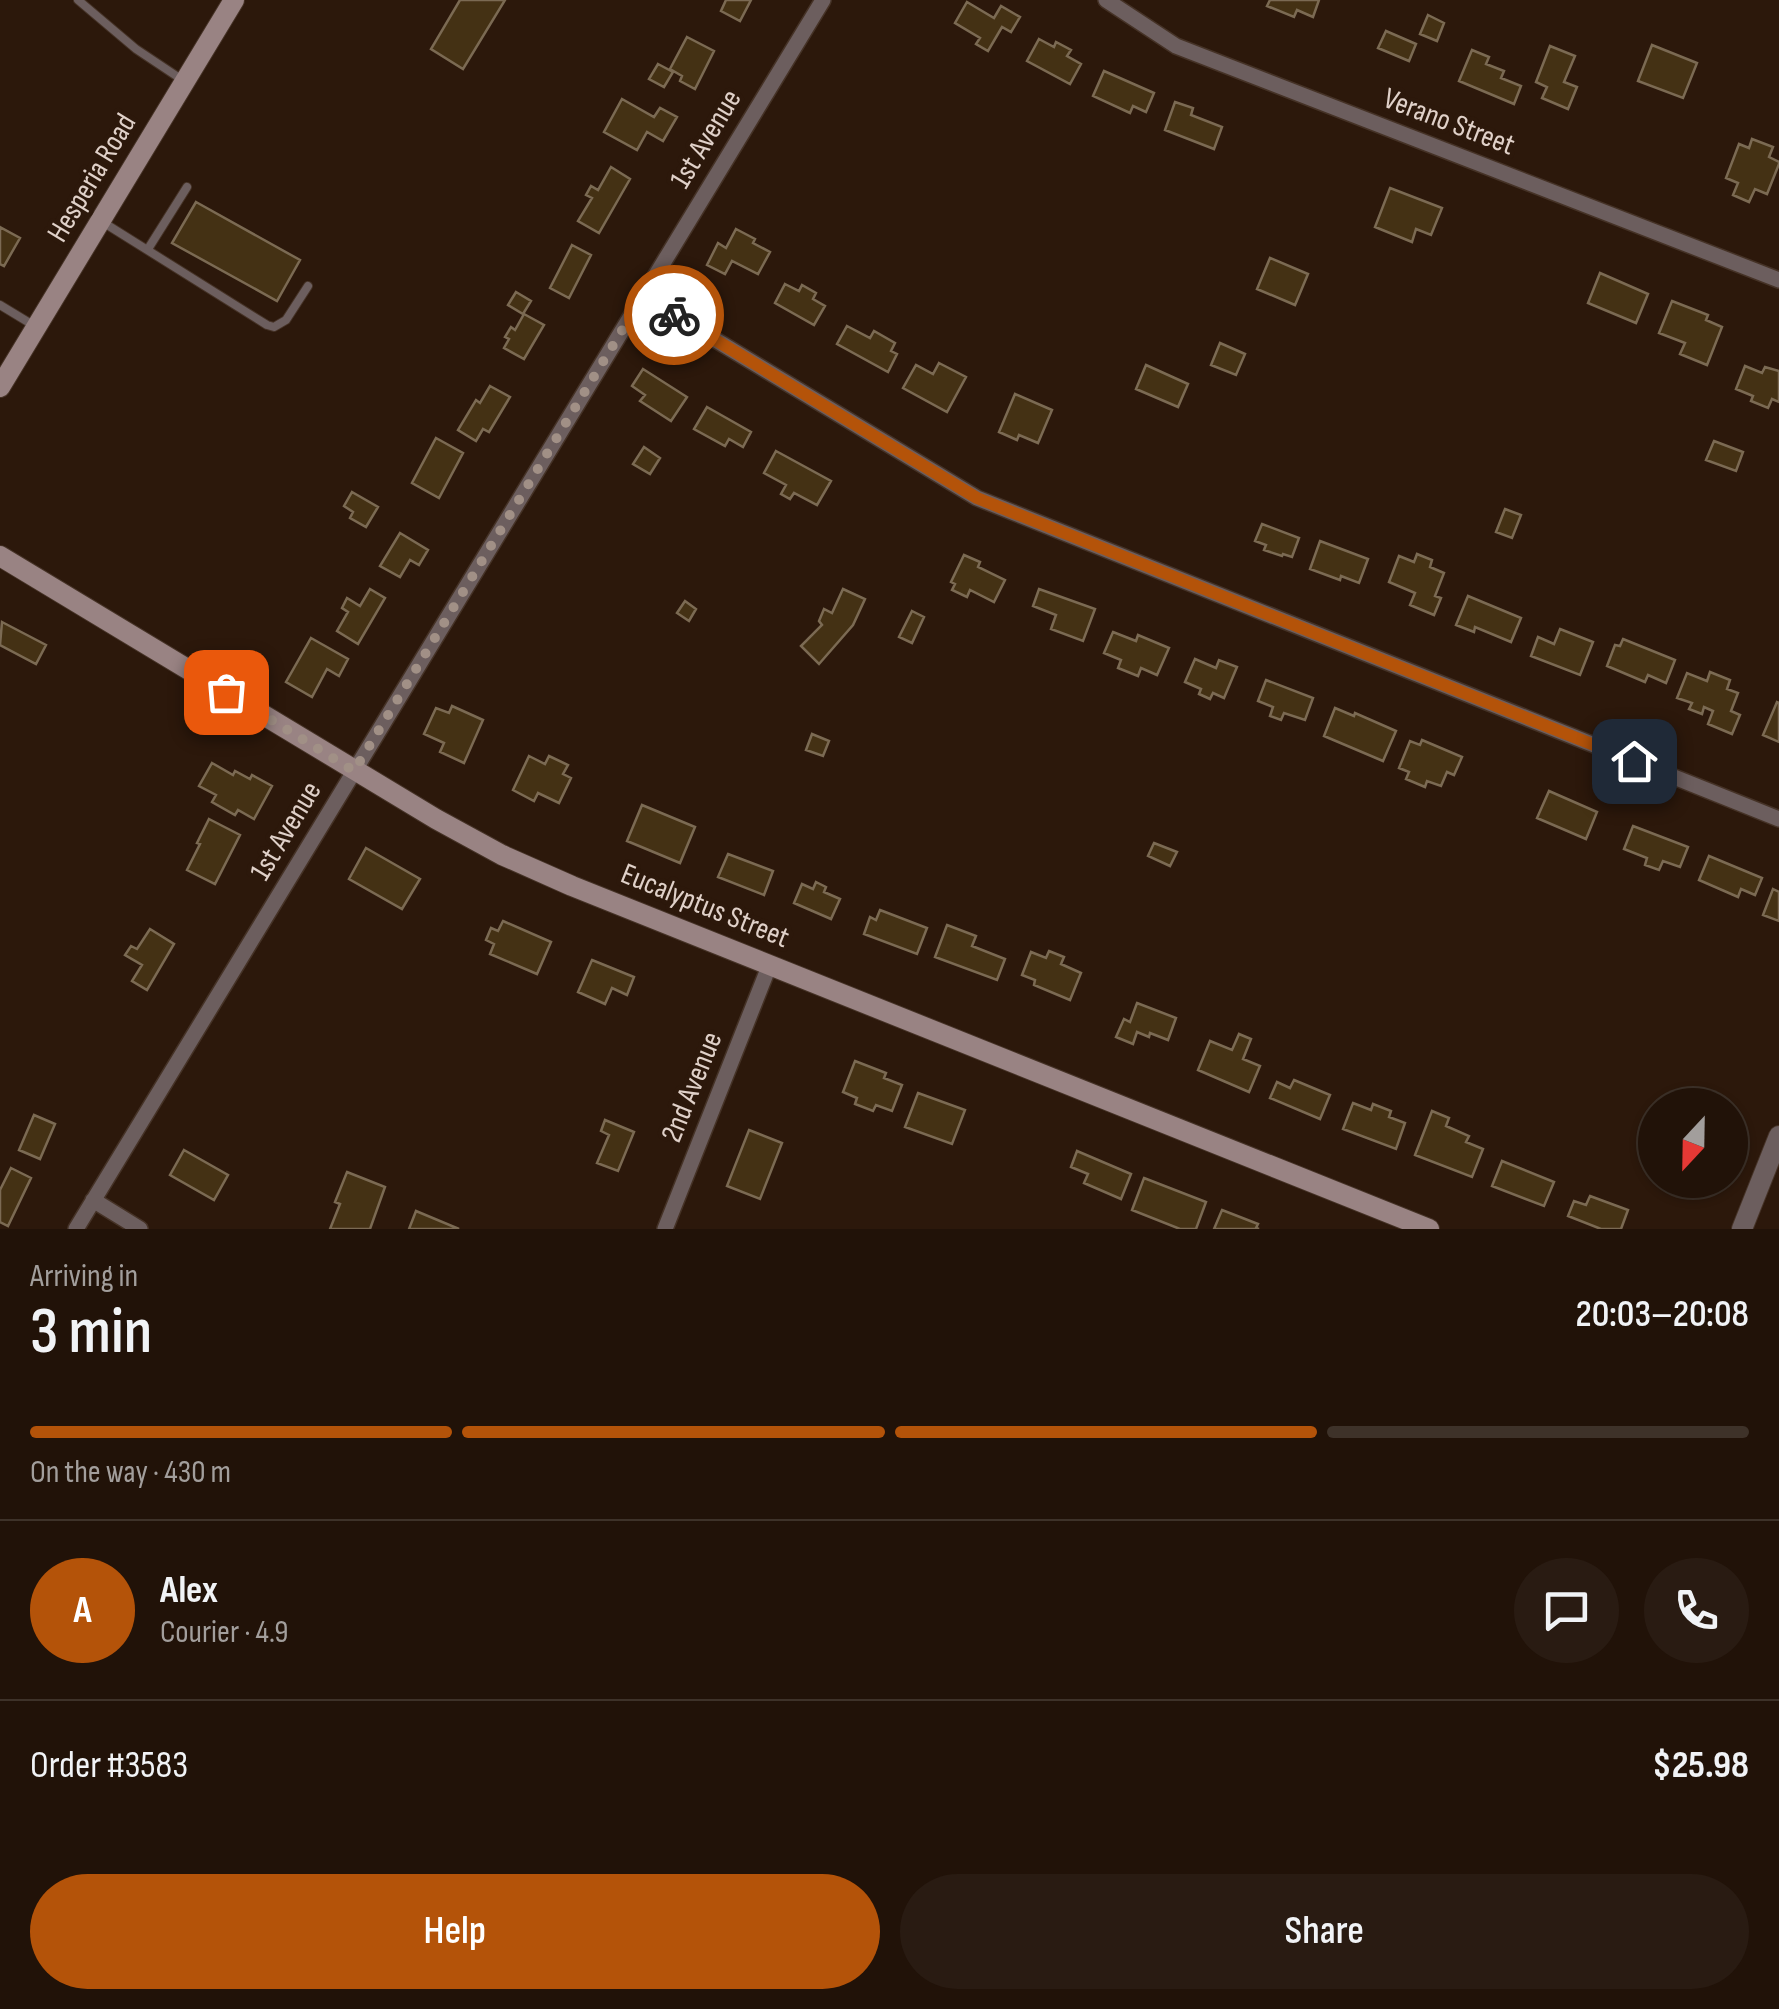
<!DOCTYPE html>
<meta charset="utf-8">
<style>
body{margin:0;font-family:"Sofia Sans Condensed",sans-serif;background:#291b12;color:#f1f3f6;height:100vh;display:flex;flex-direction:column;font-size:38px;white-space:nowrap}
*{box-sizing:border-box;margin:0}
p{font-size:32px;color:#a29e9c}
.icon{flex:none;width:55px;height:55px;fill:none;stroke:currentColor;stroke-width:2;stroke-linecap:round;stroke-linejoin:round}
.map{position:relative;height:1229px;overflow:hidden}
.sheet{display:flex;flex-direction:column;background:#211208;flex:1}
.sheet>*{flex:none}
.needle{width:65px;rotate:202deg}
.buttons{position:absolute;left:1638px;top:1088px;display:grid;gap:20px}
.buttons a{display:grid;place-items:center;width:110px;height:110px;border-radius:50%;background:#211208;box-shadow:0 2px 8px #0004,0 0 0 2px #3e3229;font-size:50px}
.pin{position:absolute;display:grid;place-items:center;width:85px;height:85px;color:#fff;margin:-42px;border-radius:20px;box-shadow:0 5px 15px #0006}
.courier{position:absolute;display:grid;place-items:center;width:100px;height:100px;margin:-50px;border:8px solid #b45309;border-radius:50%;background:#fff;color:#222;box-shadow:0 2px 12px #0007}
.summary em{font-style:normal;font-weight:600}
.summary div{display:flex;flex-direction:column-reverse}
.summary{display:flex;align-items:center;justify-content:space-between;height:170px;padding:0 30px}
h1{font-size:65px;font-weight:600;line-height:75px}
.bar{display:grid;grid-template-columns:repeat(4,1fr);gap:15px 10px;align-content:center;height:120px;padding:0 30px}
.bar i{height:12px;border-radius:8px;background:#3e3229}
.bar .active{background:#b45309}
.bar p{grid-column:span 4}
.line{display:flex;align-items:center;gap:25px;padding:0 30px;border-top:2px solid #3e3229}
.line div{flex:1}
.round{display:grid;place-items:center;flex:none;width:105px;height:105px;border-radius:52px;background:#291b12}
.button{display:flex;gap:20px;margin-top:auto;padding:20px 30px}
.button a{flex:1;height:115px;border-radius:60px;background:#b45309;color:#fff;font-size:40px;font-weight:600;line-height:115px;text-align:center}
.button a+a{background:#291b12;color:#f1f3f6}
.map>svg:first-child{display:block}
</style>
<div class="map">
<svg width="1779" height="1229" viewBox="0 0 1779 1229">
<rect width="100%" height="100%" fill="#2c180b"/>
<path fill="#443114" stroke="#7b6a53" stroke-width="2.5" d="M460,0H505L463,69L431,49Z
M726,0H751L740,21L721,11Z
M1270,0H1319L1313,17L1297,10L1294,17L1267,6Z
M967,2L994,18L1001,6L1020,17L1011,32L1002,27L988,51L976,44L980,38L955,23Z
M1428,15L1444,23L1437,41L1420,34Z
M1386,31L1416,44L1409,61L1378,48Z
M687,37L714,51L695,89L680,81L682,76L670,69Z
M1039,39L1054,47L1056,42L1071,50L1067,56L1081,64L1070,84L1027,61Z
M1652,45L1697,63L1683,98L1638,81Z
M1550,46L1575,56L1564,82L1577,87L1568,109L1542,98L1547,87L1536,82Z
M1472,50L1489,57L1486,64L1504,71L1501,78L1521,86L1514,104L1459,81Z
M658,64L673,72L664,87L649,79Z
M1104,71L1154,93L1146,112L1133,106L1130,113L1093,96Z
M622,99L654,117L660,108L677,117L663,141L647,132L637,150L604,132Z
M1175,102L1193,108L1191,115L1222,127L1214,149L1165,130Z
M1752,139L1773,147L1769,157L1779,162V164L1767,194L1755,189L1749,202L1733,195L1738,183L1726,178L1739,144L1749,148Z
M611,167L630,179L599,233L578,221L592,198L586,195L591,186L598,190Z
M1390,188L1442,208L1431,235L1416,229L1412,242L1375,227Z
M196,202L300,260L277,301L172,243Z
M0,227L20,238L4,266L0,264Z
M736,229L755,239L753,243L770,252L758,274L732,261L725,274L707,265L718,243L726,248Z
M572,245L591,255L569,298L550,288Z
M1270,258L1308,274L1295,305L1257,289Z
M1600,273L1648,294L1636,323L1588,303Z
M785,284L799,291L802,285L816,293L813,299L825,306L814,325L775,303Z
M516,292L531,301L523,314L508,305Z
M1672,301L1708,315L1706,320L1722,327L1707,365L1680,354L1685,343L1659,333Z
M524,314L544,325L524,359L504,348L509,339L505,337L511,327L515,330Z
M847,326L870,338L874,331L895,343L891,351L897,354L888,372L837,344Z
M1220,343L1245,354L1236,375L1211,365Z
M939,363L966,377L947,412L903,388L916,365L933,374Z
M1146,365L1188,384L1178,407L1136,389Z
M1745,366L1762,373L1765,367L1779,371V402L1772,399L1768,408L1751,401L1753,396L1736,389Z
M643,369L687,397L671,421L640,401L645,395L632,386Z
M490,386L510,397L489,432L483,429L476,441L458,430L476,400L480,403Z
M1015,394L1052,410L1038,443L1019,435L1017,440L999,432Z
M707,407L751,432L743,447L729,439L725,446L694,429Z
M436,438L463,453L439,498L412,483Z
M1714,441L1743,452L1736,471L1706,460Z
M644,447L660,458L650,474L633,464Z
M776,451L831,481L817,505L794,493L790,499L781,494L786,485L764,473Z
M352,492L378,507L366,527L350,518L353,512L344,506Z
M1505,509L1521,515L1512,538L1496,532Z
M1262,524L1299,538L1292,557L1283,554L1282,556L1264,550L1266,545L1255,541Z
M400,533L428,550L419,565L410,560L400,577L380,566Z
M1320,541L1368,559L1359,583L1341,576L1340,580L1310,569Z
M1417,554L1432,560L1430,567L1444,573L1435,596L1441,598L1434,615L1410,605L1415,593L1389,582L1399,556L1414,562Z
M964,555L980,562L978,567L1005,580L994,602L970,590L967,597L952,590L955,584L951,582Z
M370,589L385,598L358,644L337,631L348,612L342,608L347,598L360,606Z
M843,589L865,599L853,625L819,664L801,646L822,625L819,621L824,609L832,613Z
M1039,589L1095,609L1083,641L1051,629L1056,615L1033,606Z
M1468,596L1521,618L1511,642L1475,627L1474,632L1456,625Z
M685,601L696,609L689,621L677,613Z
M912,611L924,617L912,643L899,637Z
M2,622L46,645L36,664L0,645Z
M1560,629L1593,642L1580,675L1531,656L1538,637L1554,644Z
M1113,632L1136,641L1138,635L1169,648L1157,675L1141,668L1138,676L1118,668L1121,660L1104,653Z
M311,638L348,659L339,676L327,669L312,697L286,682Z
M1623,639L1675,660L1666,683L1648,675L1645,682L1607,666L1615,645L1620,646Z
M1195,659L1216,668L1219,660L1237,667L1224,698L1213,693L1210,699L1199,694L1201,689L1185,682Z
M1710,672L1730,680L1727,689L1738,693L1731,711L1740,715L1732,734L1708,724L1713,711L1704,707L1702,714L1689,709L1692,703L1677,698L1687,673L1707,681Z
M1266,680L1313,698L1305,720L1284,713L1281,720L1270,716L1273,707L1258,701Z
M1777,702L1779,703V742L1763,735Z
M452,706L483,720L464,763L440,752L444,743L424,734L436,708L449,713Z
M1335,708L1354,716L1355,713L1396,731L1383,761L1324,736Z
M812,734L829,741L823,756L806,750Z
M1422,740L1462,757L1454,775L1447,772L1441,786L1427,781L1425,787L1406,779L1409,772L1399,768L1410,741L1420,745Z
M529,756L545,764L549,756L568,765L563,774L571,778L559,803L538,793L534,801L513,790Z
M212,763L233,775L235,771L250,779L252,775L272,786L254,819L238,810L235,815L212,802L216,795L199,786Z
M1549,791L1597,812L1586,839L1537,818Z
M642,805L695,827L680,863L627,841Z
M209,819L240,835L215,884L187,870L200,844L197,843Z
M1633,826L1688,847L1680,867L1663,861L1659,870L1645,865L1647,858L1624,849Z
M1154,843L1177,852L1170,866L1148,856Z
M366,848L420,879L402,909L349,879Z
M728,854L773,871L764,895L718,877Z
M1709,856L1762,878L1755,895L1741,889L1738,897L1699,880Z
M816,882L826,887L824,892L840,899L831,919L794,903L802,884L813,889Z
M1773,889L1779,892V921L1763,915Z
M880,910L927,928L917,954L864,934L870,917L876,920Z
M503,921L551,942L537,974L490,954L494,944L486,940L491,928L498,931Z
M947,925L976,936L972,946L1005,959L997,980L935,957Z
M150,929L174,944L147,990L132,981L142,965L125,955L131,946L137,949Z
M1049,951L1064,957L1061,964L1081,973L1070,1000L1034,985L1035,980L1022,975L1031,952L1046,958Z
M592,960L634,977L627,995L612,988L605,1004L578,992Z
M1137,1003L1176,1018L1168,1040L1150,1033L1149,1037L1137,1032L1133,1044L1116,1037L1124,1019L1130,1022Z
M1239,1034L1251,1039L1243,1059L1260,1066L1249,1092L1198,1070L1210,1041L1232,1050Z
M855,1061L886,1073L884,1078L902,1085L892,1111L876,1105L873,1111L855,1104L857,1098L843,1092Z
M1294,1080L1330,1095L1320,1119L1270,1098L1277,1082L1290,1088Z
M918,1093L965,1110L952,1144L905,1127Z
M1353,1103L1371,1110L1373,1104L1391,1111L1389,1117L1405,1123L1396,1149L1343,1129Z
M1432,1111L1449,1118L1446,1126L1469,1136L1466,1142L1483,1149L1472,1177L1415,1155Z
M34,1115L55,1124L40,1159L19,1150Z
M605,1120L634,1132L618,1171L597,1163L609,1135L601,1131Z
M749,1130L782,1143L760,1199L727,1186Z
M184,1150L228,1175L214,1200L170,1175Z
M1077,1151L1131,1174L1121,1199L1084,1183L1088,1174L1071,1167Z
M1502,1161L1554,1182L1544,1206L1492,1186Z
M11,1168L31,1178L8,1226L0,1222V1190Z
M347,1172L385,1187L370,1229H330L340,1204L335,1202Z
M1144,1178L1206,1202L1196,1229H1180L1132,1210Z
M1590,1196L1628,1210L1621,1229H1601L1568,1216L1574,1201L1586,1205Z
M1222,1210L1258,1224L1256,1228L1259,1229H1214Z
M416,1211L459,1229H409Z"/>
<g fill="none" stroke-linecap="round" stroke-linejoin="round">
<g stroke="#453226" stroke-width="10">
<path id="service" d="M78,0L136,49L181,79
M101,221L267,325L274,327L286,320L308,286
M148,249L187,187
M0,305L33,325"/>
</g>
<g stroke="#453226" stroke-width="18">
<path id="minor" d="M1106,0L1176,46L1779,280
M643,296L977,498L1779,819
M93,1200L140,1229
M76,1229L823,0
M665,1229L770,964"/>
</g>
<g stroke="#453226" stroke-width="22">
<path id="tertiary" d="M1742,1229L1779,1136"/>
</g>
<g stroke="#453226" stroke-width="22">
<path id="secondary" d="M0,387L234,0
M0,556L436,819L502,855L572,886L1429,1229"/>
</g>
<use href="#service" stroke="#6c5e5e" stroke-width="8"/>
<use href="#minor" stroke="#6c5e5e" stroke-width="15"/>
<use href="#tertiary" stroke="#6c5e5e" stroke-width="20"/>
<use href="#secondary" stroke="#998383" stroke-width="20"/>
</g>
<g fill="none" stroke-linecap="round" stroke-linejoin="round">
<path stroke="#a19086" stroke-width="10" stroke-dasharray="0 18" d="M226,692L354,771L643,296L674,315"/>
<path stroke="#b45309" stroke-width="12" d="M674,315L977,498L1634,761"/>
</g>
<g text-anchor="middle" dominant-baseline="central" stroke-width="9" stroke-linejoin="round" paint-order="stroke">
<g font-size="30" fill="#e0d1c9" stroke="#2c180b">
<text transform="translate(1449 122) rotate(21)">Verano Street</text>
<text transform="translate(706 139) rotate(-59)">1st Avenue</text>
<text transform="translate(92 178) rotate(-59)">Hesperia Road</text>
<text transform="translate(286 831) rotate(-59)">1st Avenue</text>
<text transform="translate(705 906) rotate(22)">Eucalyptus Street</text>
<text transform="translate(692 1087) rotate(-68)">2nd Avenue</text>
</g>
</g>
</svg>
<div class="buttons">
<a><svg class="needle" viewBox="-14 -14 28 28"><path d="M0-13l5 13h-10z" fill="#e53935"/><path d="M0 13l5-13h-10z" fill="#a29e9c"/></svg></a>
</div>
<div class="pin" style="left:226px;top:692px;background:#ea580c"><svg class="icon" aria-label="bag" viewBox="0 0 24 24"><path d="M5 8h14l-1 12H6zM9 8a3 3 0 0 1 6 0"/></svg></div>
<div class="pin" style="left:1634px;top:761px;background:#1f2937"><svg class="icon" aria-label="home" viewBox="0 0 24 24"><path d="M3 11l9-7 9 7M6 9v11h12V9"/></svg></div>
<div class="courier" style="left:674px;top:315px"><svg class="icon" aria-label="bike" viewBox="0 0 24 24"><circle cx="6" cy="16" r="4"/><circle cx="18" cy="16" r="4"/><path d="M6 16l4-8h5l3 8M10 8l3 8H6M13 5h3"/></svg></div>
</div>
<section class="sheet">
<div class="summary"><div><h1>3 min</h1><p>Arriving in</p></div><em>20:03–20:08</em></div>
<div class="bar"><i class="active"></i><i class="active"></i><i class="active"></i><i></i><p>On the way · 430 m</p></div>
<div class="line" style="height:180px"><b class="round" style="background:#b45309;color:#fff">A</b><div><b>Alex</b><p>Courier · 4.9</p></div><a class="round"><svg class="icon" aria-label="chat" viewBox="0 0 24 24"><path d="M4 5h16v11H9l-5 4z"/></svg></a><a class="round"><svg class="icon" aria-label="phone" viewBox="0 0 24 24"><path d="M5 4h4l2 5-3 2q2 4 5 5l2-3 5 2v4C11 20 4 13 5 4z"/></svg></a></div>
<div class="line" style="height:130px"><div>Order #3583</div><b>$25.98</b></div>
<div class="button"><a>Help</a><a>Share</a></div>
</section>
